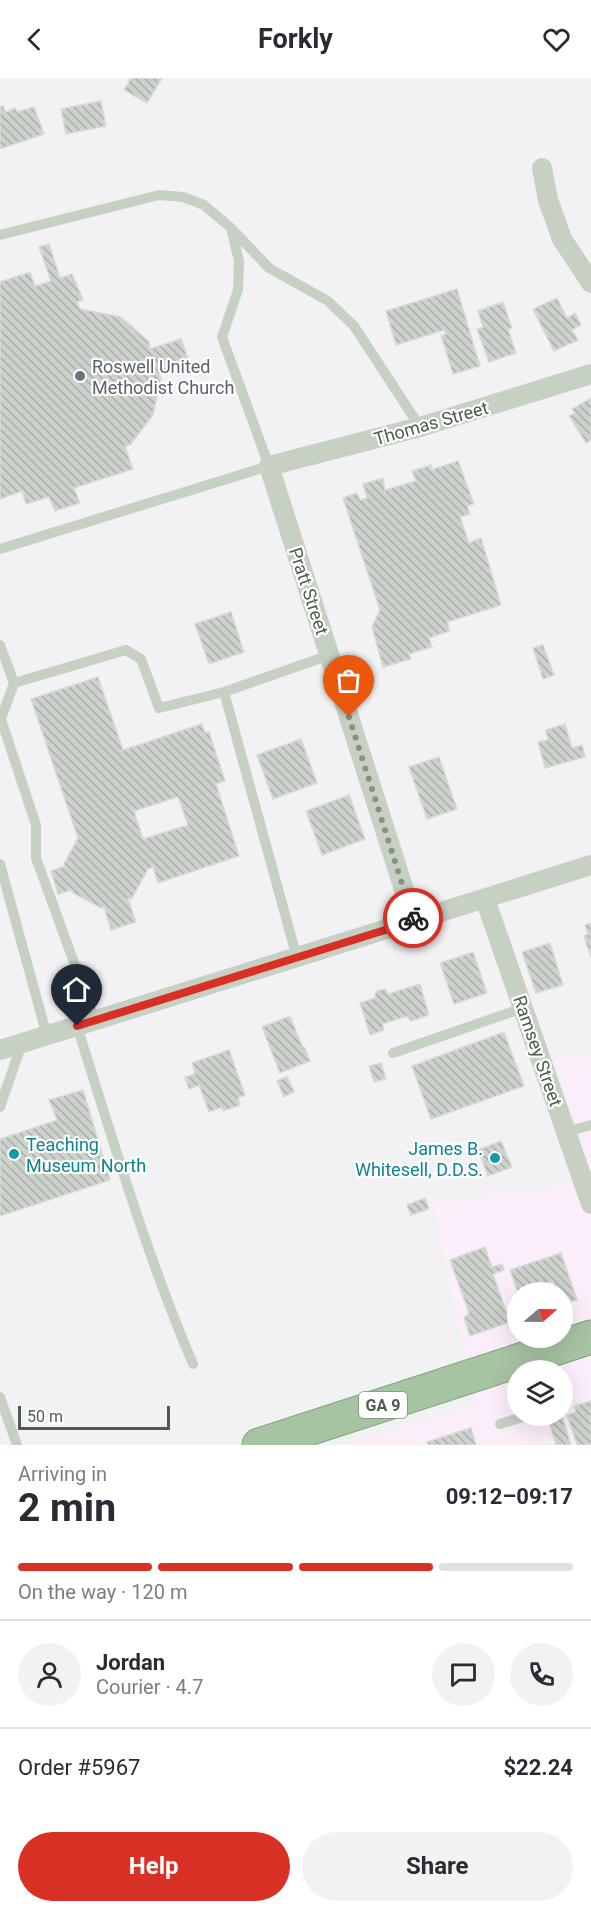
<!DOCTYPE html>
<meta charset="utf-8">
<style>
body{margin:0;font-family:Roboto,sans-serif;background:#f2f2f3;color:#2b2b33;height:100vh;display:flex;flex-direction:column;font-size:22px;white-space:nowrap}
*{box-sizing:border-box;margin:0}
p{font-size:20px;color:#7c7c81}
.icon{flex:none;width:33px;height:33px;fill:none;stroke:currentColor;stroke-width:2;stroke-linecap:round;stroke-linejoin:round}
.map{position:relative;height:1367px;overflow:hidden}
.panel{display:flex;flex-direction:column;background:#fff;flex:1}
.panel>*{flex:none}
.needle{width:39px;rotate:70deg}
.tools{position:absolute;left:507px;top:1204px;display:grid;gap:12px}
.tools a{display:grid;place-items:center;width:66px;height:66px;border-radius:50%;background:#fff;box-shadow:0 6px 24px #0002;font-size:30px}
.scale{position:absolute;left:18px;bottom:15px;width:152px;box-sizing:border-box;padding-left:6px;border:3px solid #4e5d4b;border-top:0;font-size:16px;line-height:21px;white-space:nowrap;color:#4e5d4b;-webkit-text-stroke:4px #fff;paint-order:stroke}
.pin{position:absolute;display:grid;place-items:center;width:51px;height:51px;color:#fff;margin:-62px -26px;border-radius:50% 50% 50% 0;rotate:-45deg;box-shadow:0 0 6px #0007}
.pin .icon{rotate:45deg}
.courier{position:absolute;display:grid;place-items:center;width:60px;height:60px;margin:-30px;border:4px solid #d93025;border-radius:50%;background:#fff;color:#222;box-shadow:0 2px 8px #0007}
.overview em{font-style:normal;font-weight:700}
.overview div{display:flex;flex-direction:column-reverse}
.overview{display:flex;align-items:center;justify-content:space-between;height:102px;padding:0 18px}
h1{font-size:39px;font-weight:700;line-height:45px}
.bar{display:grid;grid-template-columns:repeat(4,1fr);gap:9px 6px;align-content:center;height:72px;padding:0 18px}
.bar i{height:8px;border-radius:4px;background:#e1e1e2}
.bar .selected{background:#d93025}
.bar p{grid-column:span 4}
.line{display:flex;align-items:center;gap:15px;padding:0 18px;border-top:2px solid #e1e1e2}
.line div{flex:1}
.round{display:grid;place-items:center;flex:none;width:63px;height:63px;border-radius:32px;background:#f2f2f3}
.cta{display:flex;gap:12px;margin-top:auto;padding:12px 18px}
.cta a{flex:1;height:69px;border-radius:36px;background:#d93025;color:#fff;font-size:24px;font-weight:700;line-height:69px;text-align:center}
.cta a+a{background:#f2f2f3;color:#2b2b33}
header{display:flex;justify-content:space-between;align-items:center;height:78px;padding:0 18px;background:#fff;font-size:27px;font-weight:700}
.map>svg:first-child{display:block}
</style>
<header><svg class="icon" aria-label="back" viewBox="0 0 24 24"><path d="M15 5l-7 7 7 7"/></svg>Forkly<svg class="icon" aria-label="heart" viewBox="0 0 24 24"><path d="M12 20l-8-8c-3-5 5-10 8-4 3-6 11-1 8 4z"/></svg></header>
<div class="map">
<svg width="591" height="1367" viewBox="0 0 591 1367">
<defs>
<pattern id="building-back-hatch" width="6" height="6" patternUnits="userSpaceOnUse" patternTransform="scale(1.5)"><rect width="6" height="6" fill="#cdd3cc"/><path d="M-1 5l2 2M0 0l6 6M5-1l2 2" fill="none" stroke="#a9aea8"/></pattern>
</defs>
<rect width="100%" height="100%" fill="#f2f1f3"/>
<path fill="#fbeefa" fill-rule="evenodd" d="M591,977V1089L553,981Z
M591,1105V1367H341L478,1328L464,1273L433,1125ZM518,1215H562V1260H518ZM518,1293H562V1338H518Z"/>
<path fill="url(#building-back-hatch)" stroke="#d6dcd6" stroke-width="1.5" fill-rule="evenodd" d="M131,0H162L147,25L124,12Z
M101,23L106,48L66,56L61,31Z
M3,28L6,34L15,30L17,34L34,29L44,56L0,71V29Z
M49,166L60,200L72,196L83,222L77,224L80,231L121,239L149,264L150,271L181,261L190,286L159,296L161,301L153,337L130,367L125,368L133,391L74,410L80,425L55,433L49,419L26,426L22,413L0,421V204L30,194L35,208L51,203L39,169Z
M457,211L480,288L453,296L441,258L446,256L444,252L396,267L386,233Z
M557,220L567,240L575,235L581,247L572,252L578,262L554,273L533,231Z
M503,224L512,250L508,251L516,275L489,284L477,251L483,249L478,233Z
M591,320V362L586,365L569,338L575,335L572,331Z
M458,383L474,426L467,428L470,436L460,439L469,465L481,460L501,527L447,544L450,553L429,560L432,569L409,576L411,581L383,589L372,549L380,532L343,420L357,415L360,422L367,420L363,406L383,400L385,412L416,403L412,393L431,387V392Z
M231,534L244,574L209,586L195,546Z
M543,567L554,597L543,601L533,570Z
M98,599L123,672L202,646L205,655L209,654L225,703L216,706L239,778L158,805L153,789L148,791L132,820L128,821L136,844L111,852L104,829L101,830L73,815L72,812L58,816L51,793L65,788L64,786L78,760L31,621ZM178,719L188,747L143,761L134,733Z
M565,646L572,670L582,667L585,679L545,690L538,664L548,662L546,652Z
M301,661L317,705L273,721L257,677Z
M439,679L457,731L427,741L409,689Z
M349,717L365,761L322,777L306,733Z
M591,845V880L584,858L588,856L585,847Z
M550,865L563,907L536,915L522,874Z
M473,874L487,915L454,926L440,885Z
M420,906L429,937L411,943L407,938L382,946L384,952L370,957L360,925L375,920L376,913L385,911L388,916Z
M290,938L302,968L305,970L310,983L280,995L262,949Z
M504,954L524,1008L431,1041L412,988Z
M229,972L245,1017L238,1020L240,1027L223,1033L222,1029L209,1034L199,1007L189,1011L185,999L195,996L192,985Z
M381,985L386,1001L374,1004L369,988Z
M287,998L294,1014L284,1019L277,1003Z
M83,1012L110,1102L0,1138V1061L57,1042L49,1022Z
M501,1063L512,1089L488,1098L478,1072Z
M425,1120L429,1131L411,1137L407,1127Z
M485,1169L492,1189L502,1186L504,1192L493,1196L510,1244L470,1258L464,1240L469,1235L450,1182Z
M561,1175L577,1222L562,1226V1215H557L553,1203L518,1215L510,1192Z
M591,1323V1367H577L567,1337L576,1334L574,1328Z
M562,1338L571,1367H556L548,1342Z
M471,1350L476,1367H428L427,1364Z"/>
<g fill="none" stroke-linecap="round" stroke-linejoin="round">
<g stroke="#7fa67a" stroke-width="35">
<path id="trunk" d="M259,1367L591,1259"/>
</g>
<path stroke="#c6d1c4" stroke-width="10" d="M0,157L159,117L183,119L204,127L231,150L269,190L328,223L354,248L420,349
M0,471L269,388L222,259L238,212L239,183L231,150
M0,567L14,605L1,641L36,747V780L95,942
M14,605L126,572L141,581L159,630L224,614L297,880
M224,614L330,577
M0,786L47,958
M77,948C113,1062 146,1176 193,1286
M393,975L523,930
M0,1029L22,965
M566,1054L591,1047
M0,1319L17,1367
M500,1346L526,1338"/>
<path stroke="#c6d1c4" stroke-width="20" d="M542,90L548,122L562,161L591,205
M485,821L591,1126
M414,843L269,388L420,349L591,296
M0,972L591,787"/>
<use href="#trunk" stroke="#a6c3a2" stroke-width="33"/>
</g>
<g fill="none" stroke-linecap="round" stroke-linejoin="round">
<path stroke="#879186" stroke-width="6" stroke-dasharray="0 10.8" d="M349,639L413,840"/>
<path stroke="#d93025" stroke-width="8" d="M77,948L414,843L413,840"/>
</g>
<circle fill="#6b7280" stroke="#fff" stroke-width="2" cx="80" cy="298" r="6"/>
<g fill="#0f9aa8" stroke="#fff" stroke-width="2">
<circle cx="14" cy="1076" r="6"/>
<circle cx="495" cy="1080" r="6"/>
</g>
<g text-anchor="middle" dominant-baseline="central" stroke-width="4.5" stroke-linejoin="round" paint-order="stroke">
<rect fill="#fff" stroke="#838e81" stroke-width="1.5" x="359" y="1314" width="48" height="26" rx="4.5"/>
<g font-size="16" font-weight="bold" fill="#4e5d4b">
<text x="383" y="1327">GA 9</text>
</g>
<g font-size="18" fill="#5b616d" stroke="#fff" text-anchor="start">
<text x="92" y="288">Roswell United<tspan x="92" dy="21">Methodist Church</tspan></text>
</g>
<g font-size="18" fill="#4e5d4b" stroke="#fff">
<text transform="translate(431 345) rotate(-16)">Thomas Street</text>
<text transform="translate(309 513) rotate(72)">Pratt Street</text>
<text transform="translate(538 973) rotate(71)">Ramsey Street</text>
</g>
<g font-size="18" fill="#0d838f" stroke="#fff" text-anchor="start">
<text x="26" y="1066">Teaching<tspan x="26" dy="21">Museum North</tspan></text>
<text x="483" y="1070" text-anchor="end">James B.<tspan x="483" dy="21">Whitesell, D.D.S.</tspan></text>
</g>
</g>
</svg>
<div class="tools">
<a><svg class="needle" viewBox="-14 -14 28 28"><path d="M0-13l5 13h-10z" fill="#e53935"/><path d="M0 13l5-13h-10z" fill="#7c7c81"/></svg></a>
<a><svg class="icon" aria-label="layers" viewBox="0 0 24 24"><path d="M12 4l9 5-9 5-9-5zM3 14l9 5 9-5"/></svg></a>
</div>
<div class="scale">50 m</div>
<div class="pin" style="left:349px;top:639px;background:#ea580c"><svg class="icon" aria-label="bag" viewBox="0 0 24 24"><path d="M5 8h14l-1 12H6zM9 8a3 3 0 0 1 6 0"/></svg></div>
<div class="pin" style="left:77px;top:948px;background:#1f2937"><svg class="icon" aria-label="home" viewBox="0 0 24 24"><path d="M3 11l9-7 9 7M6 9v11h12V9"/></svg></div>
<div class="courier" style="left:413px;top:840px"><svg class="icon" aria-label="bike" viewBox="0 0 24 24"><circle cx="6" cy="16" r="4"/><circle cx="18" cy="16" r="4"/><path d="M6 16l4-8h5l3 8M10 8l3 8H6M13 5h3"/></svg></div>
</div>
<section class="panel">
<div class="overview"><div><h1>2 min</h1><p>Arriving in</p></div><em>09:12–09:17</em></div>
<div class="bar"><i class="selected"></i><i class="selected"></i><i class="selected"></i><i></i><p>On the way · 120 m</p></div>
<div class="line" style="height:108px"><a class="round"><svg class="icon" aria-label="person" viewBox="0 0 24 24"><circle cx="12" cy="8" r="4"/><path d="M4 21q1-7 8-7t8 7"/></svg></a><div><b>Jordan</b><p>Courier · 4.7</p></div><a class="round"><svg class="icon" aria-label="chat" viewBox="0 0 24 24"><path d="M4 5h16v11H9l-5 4z"/></svg></a><a class="round"><svg class="icon" aria-label="phone" viewBox="0 0 24 24"><path d="M5 4h4l2 5-3 2q2 4 5 5l2-3 5 2v4C11 20 4 13 5 4z"/></svg></a></div>
<div class="line" style="height:78px"><div>Order #5967</div><b>$22.24</b></div>
<div class="cta"><a>Help</a><a>Share</a></div>
</section>
